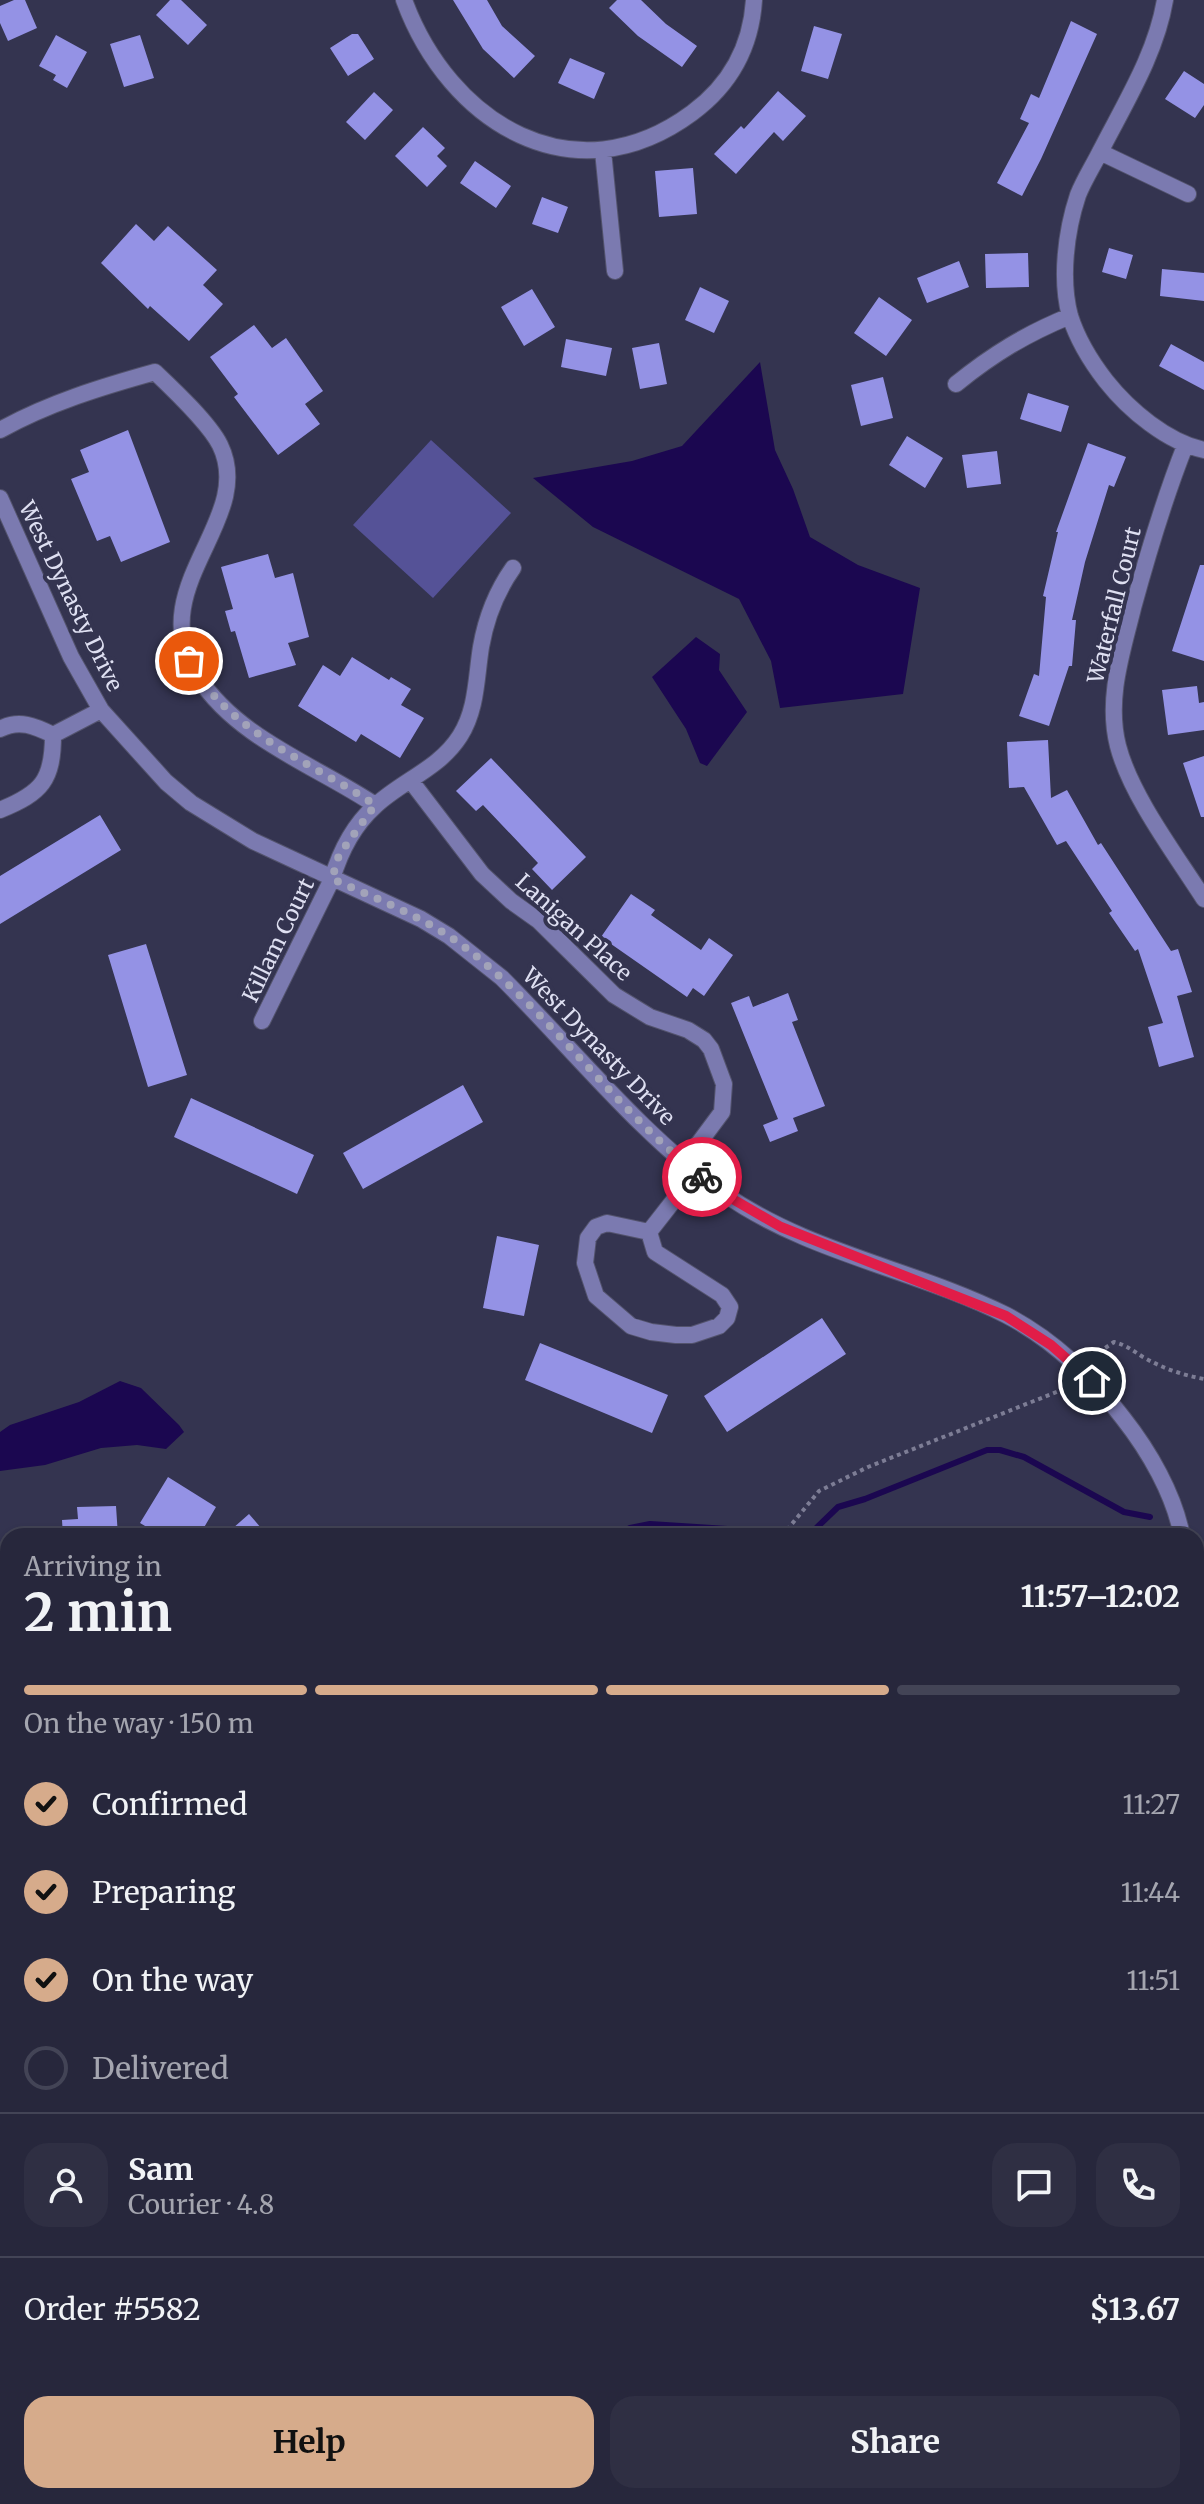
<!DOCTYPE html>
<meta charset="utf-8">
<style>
body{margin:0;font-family:Merriweather,serif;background:#2f2f43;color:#f1f3f6;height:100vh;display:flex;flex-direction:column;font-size:30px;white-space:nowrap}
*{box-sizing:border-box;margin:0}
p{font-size:26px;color:#a4a5af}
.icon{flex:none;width:44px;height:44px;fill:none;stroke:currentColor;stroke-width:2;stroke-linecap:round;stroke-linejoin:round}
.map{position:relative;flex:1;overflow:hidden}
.details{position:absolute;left:0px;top:1528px;width:1204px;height:976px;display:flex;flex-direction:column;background:#27273c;border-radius:24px 24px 0 0;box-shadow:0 2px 6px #0004,0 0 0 2px #434456}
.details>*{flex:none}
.pin{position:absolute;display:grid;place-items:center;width:68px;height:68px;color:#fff;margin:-34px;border:4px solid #fff;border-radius:50%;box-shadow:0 2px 8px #0007}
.courier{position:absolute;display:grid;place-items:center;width:80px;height:80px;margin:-40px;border:6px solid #e11d48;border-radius:50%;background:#fff;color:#222;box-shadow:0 2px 10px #0007}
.summary em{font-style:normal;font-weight:700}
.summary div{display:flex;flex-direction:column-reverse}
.summary{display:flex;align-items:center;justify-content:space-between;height:136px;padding:0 24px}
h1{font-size:52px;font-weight:700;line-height:60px}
.bar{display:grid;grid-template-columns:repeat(4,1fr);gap:12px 8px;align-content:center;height:96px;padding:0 24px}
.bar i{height:10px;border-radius:6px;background:#434456}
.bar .selected{background:#d6ab8b}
.bar p{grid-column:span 4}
.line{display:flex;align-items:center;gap:20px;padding:0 24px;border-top:2px solid #434456}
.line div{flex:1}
.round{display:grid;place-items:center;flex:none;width:84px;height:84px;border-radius:24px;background:#2f2f43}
ol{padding:0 24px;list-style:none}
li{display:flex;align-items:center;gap:24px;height:88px}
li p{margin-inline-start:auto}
li .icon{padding:8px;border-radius:50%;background:#d6ab8b;color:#111;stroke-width:4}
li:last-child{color:#a4a5af}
li i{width:44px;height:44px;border:4px solid #434456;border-radius:50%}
.action{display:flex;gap:16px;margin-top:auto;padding:16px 24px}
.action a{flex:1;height:92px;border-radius:24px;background:#d6ab8b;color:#111;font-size:32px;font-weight:700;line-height:92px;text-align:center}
.action a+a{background:#2f2f43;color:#f1f3f6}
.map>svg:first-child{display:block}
</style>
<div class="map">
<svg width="1204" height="2504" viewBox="0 0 1204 2504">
<rect width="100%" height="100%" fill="#343450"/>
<path fill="#555297" d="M431,440L511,513L433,598L353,525Z"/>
<path fill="#1b0750" d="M760,362L775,450L793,489L810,537L858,565L920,588L903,694L780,708L771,661L739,599L593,527L533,478L632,461L682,446Z
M696,637L720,654L719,670L747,712L707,766L700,763L686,729L652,677Z
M120,1381L141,1388L179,1425L184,1432L166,1449L137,1445L101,1448L45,1465L0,1471V1432L10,1425L79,1402Z"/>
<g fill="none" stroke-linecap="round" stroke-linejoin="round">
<path stroke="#1b0750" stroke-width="6" d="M615,1536L630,1528L650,1524L743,1530L774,1536
M808,1536L838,1507L865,1499L987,1450H1000L1024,1457L1124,1512L1150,1517
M43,2504L45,2496"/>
</g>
<path fill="#9492e5" d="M14,0H25L37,28L8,41L0,23V6Z
M170,0H181L207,25L188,45L156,15Z
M453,0H487L502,26L535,56L514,78L483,49Z
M617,0H641L666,24L697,46L682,67L638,36L609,8Z
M1071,21L1097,34L1041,159L1022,196L997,183L1029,123L1020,119L1031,94L1039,98Z
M814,26L842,34L828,79L801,71Z
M352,34H358L374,59L348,76L330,48Z
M56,35L87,52L67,88L53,80L56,75L39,66Z
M140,35L154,78L124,87L110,44Z
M570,58L605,73L594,99L558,83Z
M1184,71L1204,84V105L1195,118L1165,99Z
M778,91L806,116L783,141L774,132L736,174L714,154L741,126L744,129Z
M374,92L393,110L365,140L346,122Z
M423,127L445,148L437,156L447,166L427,187L395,156Z
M475,161L511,186L496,208L460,183Z
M693,168L697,214L659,217L655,171Z
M542,197L568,207L558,233L532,224Z
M136,224L154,241L168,226L217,270L203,285L223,304L189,341L150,306L148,309L101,263Z
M1109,248L1133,255L1126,279L1102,272Z
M1028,253L1029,287L986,288L985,254Z
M959,261L969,287L927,303L917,278Z
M1162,269L1204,273V301L1160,296Z
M700,287L729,301L714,333L685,320Z
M532,289L555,327L524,346L501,307Z
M879,297L912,320L886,356L854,333Z
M254,325L272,348L286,338L323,391L305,404L320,424L278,455L234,397L238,394L210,357Z
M566,339L612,348L606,376L561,367Z
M659,343L667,384L640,389L632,348Z
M1171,344L1204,362V390L1159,366Z
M883,377L893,418L861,426L851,385Z
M1028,393L1069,406L1061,432L1020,419Z
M128,430L170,542L121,562L110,536L97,541L71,479L89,472L80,450Z
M907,436L943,458L925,488L889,465Z
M1088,443L1126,457L1114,487L1109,485L1085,562L1072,620H1076L1072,666H1069L1049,726L1019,716L1034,674L1039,676L1046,597L1043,596L1058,532H1056Z
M997,451L1001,484L967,488L962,455Z
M268,554L275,578L293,573L309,637L288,643L296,665L249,678L235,631L231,632L225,611L233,609L221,567Z
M1200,565H1204V661L1172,651Z
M352,657L389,680L391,677L411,689L401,705L424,718L400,758L361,734L356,742L298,706L323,665L340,676Z
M1197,686L1199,703L1204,702V730L1168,735L1162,690Z
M1048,740L1051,798L1067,790L1098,845L1101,843L1171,951L1178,949L1192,992L1177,996L1194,1057L1159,1067L1148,1027L1163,1023L1138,949L1135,951L1109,913L1112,911L1066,841L1057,845L1024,787L1009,788L1007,742Z
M1204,756V817H1201L1183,763Z
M491,758L586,857L552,890L532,869L538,863L483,805L476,811L456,791Z
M100,815L121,850L0,924V876Z
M631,894L655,910L651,915L701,950L709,938L733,955L704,996L693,988L687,997L601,937Z
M146,944L187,1075L148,1087L108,955Z
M788,993L798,1020L792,1022L825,1106L793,1118L798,1131L770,1142L763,1125L778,1119L731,1003L749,996L753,1007Z
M463,1085L483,1122L363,1189L343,1153Z
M191,1098L314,1155L297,1194L174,1137Z
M497,1236L539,1245L524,1316L483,1308Z
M822,1318L846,1354L727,1432L704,1396Z
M540,1343L668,1395L652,1433L525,1380Z
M168,1477L216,1507L199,1536H162L140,1523Z
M116,1506L118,1536H63L62,1520L78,1519L77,1507Z
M249,1514L268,1536H224Z"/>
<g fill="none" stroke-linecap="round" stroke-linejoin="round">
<g stroke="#53536d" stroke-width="18">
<path id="street" d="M404,0C449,123 574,200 692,113C730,85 751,47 754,0
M1165,0C1156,54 1125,103 1100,152C1093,166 1084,180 1078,195C1066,231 1060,279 1070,316C1077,338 1092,363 1106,381C1129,410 1167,442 1204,450
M603,151L615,271
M1100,152L1188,194
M956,384C993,354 1026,334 1070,316
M0,430C49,403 101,387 155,372C174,390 209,423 220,445C257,521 140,587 198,677C238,739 317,766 375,805
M1185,446C1164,499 1148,553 1133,608C1122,653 1106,699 1118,746C1131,796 1176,855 1204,899
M0,498L71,657L101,710L166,782L191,803L253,841L421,919L449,936L502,978C572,1048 643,1137 723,1193C808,1253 914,1269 1006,1315C1052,1339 1092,1377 1123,1418C1149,1451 1174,1494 1182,1536
M0,729C19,719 35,726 53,735
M53,735L101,710
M411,781L482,874L511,901L539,921L614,995L650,1017L688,1030L704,1040L711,1049L724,1084L722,1112L684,1163
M0,810C42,793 53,780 53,735
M262,1021L332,879C340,852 354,825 375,806C403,780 439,769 460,736C477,709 476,678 481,647C486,618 496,592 513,568
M649,1232L655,1252L722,1295L730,1307L727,1318L719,1326L692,1335H676L651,1332L631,1326L596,1296L585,1263L588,1238L596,1227L607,1223L649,1232L696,1172
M1196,1606L1204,1646
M0,1633L8,1632
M1196,2152L1204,2139
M1196,2282L1204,2274
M860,2496L875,2504
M975,2504L981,2496"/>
</g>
<path stroke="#7d7d95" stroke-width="4" stroke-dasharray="4 4" stroke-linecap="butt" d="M1092,1357L1114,1342C1126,1345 1132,1350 1143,1357C1162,1368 1182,1375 1204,1379
M782,1536L819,1491L868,1467L1059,1391L1068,1380
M0,2179L8,2184
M9,2504L19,2496"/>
<use href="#street" stroke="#7b7ab0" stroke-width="16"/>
</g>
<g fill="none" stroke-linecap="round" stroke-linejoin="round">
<path stroke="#a2a3b9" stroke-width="8" stroke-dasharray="0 14.4" d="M189,661C230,734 310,761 375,805L339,855L332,879C382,901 434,921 476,956C558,1023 619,1113 702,1177"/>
<path stroke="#e11d48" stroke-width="10" d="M702,1177L724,1194L781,1227L1006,1316L1051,1345L1092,1381"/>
</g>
<g text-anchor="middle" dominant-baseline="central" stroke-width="8" stroke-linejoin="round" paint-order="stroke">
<g font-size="22" fill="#dedff1" stroke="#343450">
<text transform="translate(71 596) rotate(64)">West Dynasty Drive</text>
<text transform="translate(1114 605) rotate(-76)">Waterfall Court</text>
<text transform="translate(574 927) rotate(42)">Lanigan Place</text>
<text transform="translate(278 940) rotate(-64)">Killam Court</text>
<text transform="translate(599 1046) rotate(46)">West Dynasty Drive</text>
</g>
</g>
</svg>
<div class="pin" style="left:189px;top:661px;background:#ea580c"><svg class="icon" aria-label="bag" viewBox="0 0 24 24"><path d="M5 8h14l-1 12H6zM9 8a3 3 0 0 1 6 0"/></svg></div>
<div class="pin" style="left:1092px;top:1381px;background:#1f2937"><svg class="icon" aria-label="home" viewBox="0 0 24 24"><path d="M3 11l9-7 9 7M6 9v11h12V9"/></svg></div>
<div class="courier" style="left:702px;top:1177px"><svg class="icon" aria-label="bike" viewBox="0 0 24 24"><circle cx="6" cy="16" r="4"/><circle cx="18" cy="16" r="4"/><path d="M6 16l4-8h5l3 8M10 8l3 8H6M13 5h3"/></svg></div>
<section class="details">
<div class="summary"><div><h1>2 min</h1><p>Arriving in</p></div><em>11:57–12:02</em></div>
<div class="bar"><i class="selected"></i><i class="selected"></i><i class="selected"></i><i></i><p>On the way · 150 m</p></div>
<ol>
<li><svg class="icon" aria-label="check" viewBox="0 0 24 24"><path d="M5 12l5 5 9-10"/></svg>Confirmed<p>11:27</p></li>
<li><svg class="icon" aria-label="check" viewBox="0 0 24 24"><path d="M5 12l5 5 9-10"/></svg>Preparing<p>11:44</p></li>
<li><svg class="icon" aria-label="check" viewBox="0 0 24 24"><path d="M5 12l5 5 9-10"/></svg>On the way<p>11:51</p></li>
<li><i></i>Delivered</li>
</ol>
<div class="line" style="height:144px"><a class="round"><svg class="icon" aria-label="person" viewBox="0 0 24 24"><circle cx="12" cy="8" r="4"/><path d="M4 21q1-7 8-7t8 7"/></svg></a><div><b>Sam</b><p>Courier · 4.8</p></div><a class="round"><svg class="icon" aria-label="chat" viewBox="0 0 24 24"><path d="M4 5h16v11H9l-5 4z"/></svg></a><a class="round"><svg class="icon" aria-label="phone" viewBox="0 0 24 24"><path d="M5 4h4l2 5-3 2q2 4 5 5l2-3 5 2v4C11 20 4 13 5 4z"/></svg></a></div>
<div class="line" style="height:104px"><div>Order #5582</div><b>$13.67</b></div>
<div class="action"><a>Help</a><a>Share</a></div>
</section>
</div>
